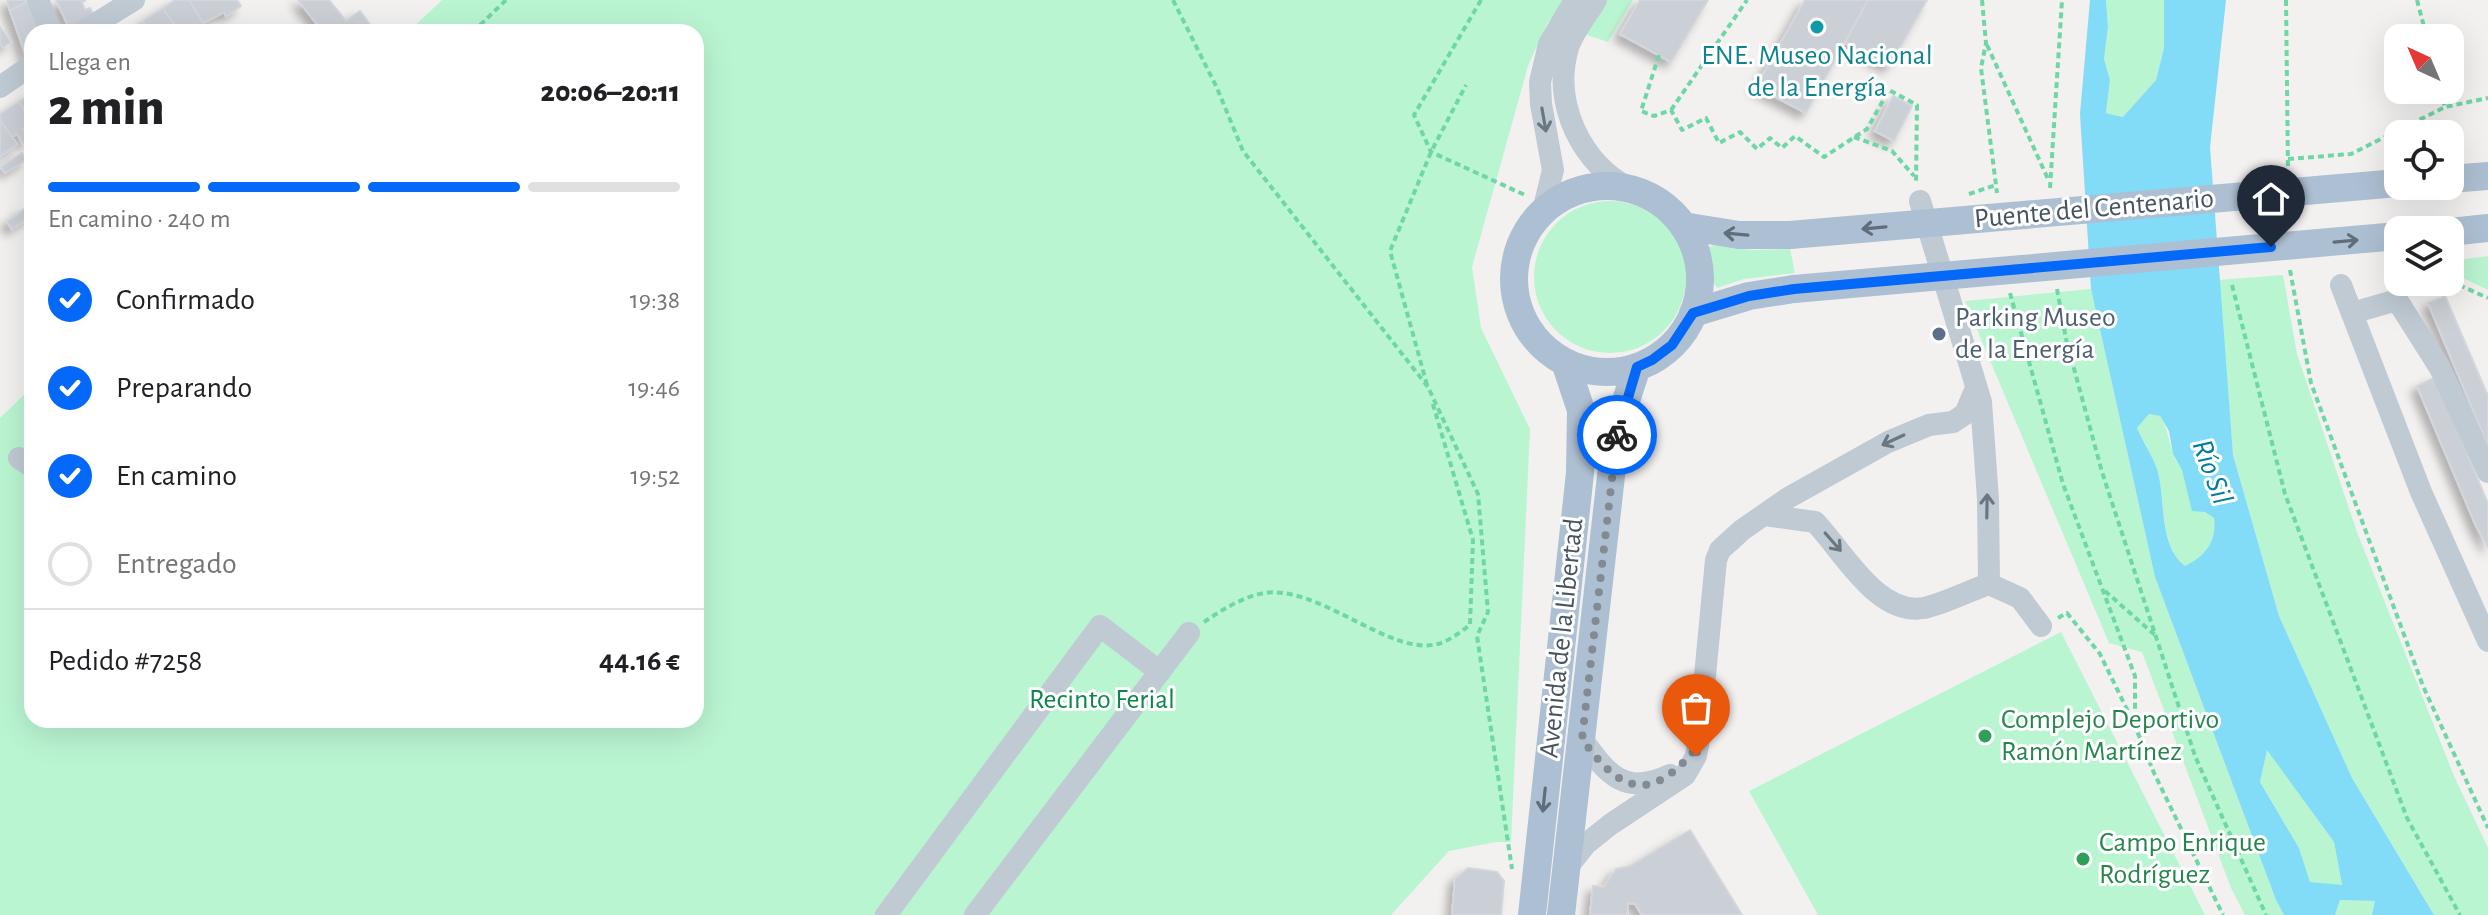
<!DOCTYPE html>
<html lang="es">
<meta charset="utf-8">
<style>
body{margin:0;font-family:"Alegreya Sans",sans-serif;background:#f2f2f2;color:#202124;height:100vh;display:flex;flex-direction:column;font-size:30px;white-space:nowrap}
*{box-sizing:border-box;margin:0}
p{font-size:26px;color:#757577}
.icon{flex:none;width:44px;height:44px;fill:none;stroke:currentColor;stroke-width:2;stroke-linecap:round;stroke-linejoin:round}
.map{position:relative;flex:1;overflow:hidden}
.details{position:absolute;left:24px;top:24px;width:680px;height:704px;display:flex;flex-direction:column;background:#fff;border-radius:24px;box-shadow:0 8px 32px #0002}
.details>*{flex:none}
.needle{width:52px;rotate:316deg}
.tools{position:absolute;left:2384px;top:24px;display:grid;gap:16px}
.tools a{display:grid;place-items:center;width:80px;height:80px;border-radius:16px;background:#fff;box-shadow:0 8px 32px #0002;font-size:40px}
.pin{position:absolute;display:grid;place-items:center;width:68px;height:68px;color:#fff;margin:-82px -34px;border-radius:50% 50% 50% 0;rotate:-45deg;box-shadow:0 0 8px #0007}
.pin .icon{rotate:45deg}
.courier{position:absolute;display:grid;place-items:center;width:80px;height:80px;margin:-40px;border:6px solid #0468f9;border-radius:50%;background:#fff;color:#222;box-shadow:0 2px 10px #0007}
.overview em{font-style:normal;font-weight:800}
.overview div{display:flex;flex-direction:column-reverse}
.overview{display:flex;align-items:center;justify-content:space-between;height:136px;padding:0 24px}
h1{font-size:52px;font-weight:800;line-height:60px}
.bar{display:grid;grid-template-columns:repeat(4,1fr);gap:12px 8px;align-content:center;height:96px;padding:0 24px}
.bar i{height:10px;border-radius:6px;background:#e0e0e0}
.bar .current{background:#0468f9}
.bar p{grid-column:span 4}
.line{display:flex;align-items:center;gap:20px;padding:0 24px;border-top:2px solid #e0e0e0}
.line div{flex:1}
ol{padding:0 24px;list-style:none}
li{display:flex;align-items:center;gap:24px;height:88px}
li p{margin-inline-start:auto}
li .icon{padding:8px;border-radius:50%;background:#0468f9;color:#fff;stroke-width:4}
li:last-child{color:#757577}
li i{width:44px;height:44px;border:4px solid #e0e0e0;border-radius:50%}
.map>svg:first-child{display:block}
</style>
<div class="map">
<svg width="2488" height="915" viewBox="0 0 2488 915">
<defs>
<filter id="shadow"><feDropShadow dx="-6" dy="6" stdDeviation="4" flood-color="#0004"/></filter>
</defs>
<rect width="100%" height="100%" fill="#f3f0f0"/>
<path fill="#baf5d2" d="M442,0H1633L1608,42L1548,22L1528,66L1472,267L1481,328L1530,429L1511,842H1496L1449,851L1391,915H0V418L32,387V720H696V32H408Z
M2106,0H2164V48L2156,80L2124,117L2106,113L2110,80L2104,59L2108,27Z
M1534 277a76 76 0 1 1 152 0a76 76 0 1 1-152 0Z
M1714,245L1752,250L1790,249L1795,273L1744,279L1717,288L1712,281L1707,248Z
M2488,256V290L2463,278L2451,261Z
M2283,275L2297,354L2357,532L2454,776L2488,848V915H2434L2352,778L2279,616L2233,455L2218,280Z
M2091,289L2155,577L2276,900L2284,915H2245L2231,888L2142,652L2109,643L1965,301Z
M2149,414L2160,416C2168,429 2168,439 2173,453C2174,459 2179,464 2182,470C2190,488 2197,506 2214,518C2217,541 2205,557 2184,567C2159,546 2166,496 2156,469C2152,455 2143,441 2137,428Z
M2061,632L2205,915H1818L1749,791Z
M2267,749L2334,842L2342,886L2310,882L2299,848L2260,782Z
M2340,900L2376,901L2372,915H2335Z"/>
<path fill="#82dbf7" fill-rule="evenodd" d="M2090,0H2106L2108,27L2104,59L2110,80L2106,113L2123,117L2156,80L2164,48V0H2226L2210,147L2233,455L2279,616L2352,778L2434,915H2372L2375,901L2340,900L2335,915H2284L2276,900L2155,577L2091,289L2080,114ZM2149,414L2160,416L2169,431L2173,454L2182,470L2192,511L2205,512L2214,518C2217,541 2205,557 2185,566C2158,546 2166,498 2157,469C2152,455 2143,442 2137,428ZM2267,750L2334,842L2342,885L2310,882L2299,848L2260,782Z"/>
<path fill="#cbcfd6" stroke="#d3d6dc" stroke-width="2" filter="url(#shadow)" d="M7,0H29L10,11Z
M30,0L41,32H32V59L28,61L10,11Z
M56,0H86L82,2L85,10L90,8L95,18L71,32Z
M175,0H189L209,32H179L163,8Z
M189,0H237L241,6L226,16L224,12L203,23Z
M298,0H329L346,21L360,11L371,26L364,32H323Z
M1640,0H1708L1671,62L1620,34Z
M1805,0H1868L1806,113L1756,87Z
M1868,0H1927L1889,67L1845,43Z
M163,8L176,27L179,32H150L143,21Z
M0,27L11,42L3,47L0,43Z
M32,94V121L19,102Z
M1893,96L1912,106L1894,141L1875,131Z
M19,102L32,122L23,129L29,139L23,143L17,134L12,137L0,120V114Z
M0,120L17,144L0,156Z
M22,153L26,160L5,173L1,167Z
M27,207L32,215L12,229L7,222Z
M2445,296L2488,396V446L2428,303Z
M2436,377L2488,504V547L2476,526L2417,386Z
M1690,830L1742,915H1642L1635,904L1628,903L1627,915H1590L1593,886L1604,887L1616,869L1630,866Z
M1468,868L1497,872L1504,881L1501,915H1452L1455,879Z"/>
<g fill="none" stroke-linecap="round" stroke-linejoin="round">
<path stroke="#6ed7a6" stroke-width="4" stroke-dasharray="6 4" stroke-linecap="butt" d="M1173,0L1217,88L1243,151L1428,387L1478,494L1488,612L1477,636L1512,869
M1481,0L1414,115L1431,152L1525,195
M1982,0L1986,43L1981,68L1997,193
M2286,0L2288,170
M2417,0L2427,38
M473,32L506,0
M1987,45L2048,179
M1659,55L1641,111L1654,116L1671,110L1682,130L1706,118L1719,143L1740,132L1757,149L1770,138L1782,148L1795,136L1824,157L1867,129L1889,90L1917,105L1916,183
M2440,90L2445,107
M1671,110L1747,0
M1854,137L1892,151L1914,176
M2288,159L2351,154L2445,107L2488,98
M2050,188L2062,0
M1969,194L1996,185
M2290,270L2311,383L2423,686L2488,828
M2450,281L2488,298
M2397,282L2398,269
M2232,285L2285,494L2407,818L2460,915
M2057,289L2066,339L2102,472L2195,756L2266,915
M2010,293L2063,484L2135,676V726
M1427,385L1390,251L1431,152L1466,85
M2105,591L2155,635
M2058,618L2067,613L2100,654L2135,726L2154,773L2223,915
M1204,622C1222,610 1242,597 1264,593C1318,585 1385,652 1433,645C1447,643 1459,633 1470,625L1473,540L1432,401"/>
<path stroke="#bfcad3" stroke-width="22" d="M38,0L51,32
M1596,0C1587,15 1573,32 1568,48C1552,103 1581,164 1631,189
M82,32L134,0
M0,87L32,65
M1920,201L1981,402L1988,499L1989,584
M1543,211L1553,170L1541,104L1540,82L1549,44L1575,0
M2341,285L2421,492L2488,641
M2352,313L2397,300L2440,368L2488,472
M19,458L32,467
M1764,515L1815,522C1843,551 1877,616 1924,608C1946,603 1968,591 1989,584L2020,598L2041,626
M1582,739C1607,774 1625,797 1670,775
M1566,869L1586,844L1611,824L1685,775L1696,756L1699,739L1716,560L1720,550L1742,530L1788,498L1888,442L1929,425L1953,422L1965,414L1976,388
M886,915L1100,626L1160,672
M975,915L1189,633"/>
<path stroke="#adbfd2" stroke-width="28" d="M2450,179L2488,176
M1514 279a93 93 0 1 1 186 0a93 93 0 1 1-186 0Z
M1683,226L1739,235H1790
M2450,232L2488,228
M1693,313L1749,296L1794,289
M1532,915L1580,473L1581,410L1565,362
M1561,915L1611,476L1619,422L1637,367"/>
<path stroke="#adbfd2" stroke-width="28" d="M1790,235L2398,183
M1794,289L2398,236"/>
</g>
<defs><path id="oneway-shaft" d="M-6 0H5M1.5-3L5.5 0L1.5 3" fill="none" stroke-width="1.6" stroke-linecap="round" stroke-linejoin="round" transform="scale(2)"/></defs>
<g stroke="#6a7782">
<use href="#oneway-shaft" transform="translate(1544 120) rotate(80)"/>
<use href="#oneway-shaft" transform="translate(1893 440) rotate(155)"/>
<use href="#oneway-shaft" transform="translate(1987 506) rotate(-89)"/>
<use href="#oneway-shaft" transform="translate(1833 542) rotate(49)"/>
</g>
<g stroke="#606e7c">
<use href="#oneway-shaft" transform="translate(1874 228) rotate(175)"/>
<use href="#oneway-shaft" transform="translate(1736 234) rotate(-175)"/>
<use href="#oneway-shaft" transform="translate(2346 241) rotate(-5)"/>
<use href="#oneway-shaft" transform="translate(1544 800) rotate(96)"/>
</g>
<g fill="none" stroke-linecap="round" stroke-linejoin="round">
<path stroke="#838a92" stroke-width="8" stroke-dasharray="0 14.4" d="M1617,435L1582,739C1622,795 1652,803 1698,746L1696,756"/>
<path stroke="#0468f9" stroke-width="10" d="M1617,435L1637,367L1652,360L1672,345L1693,313L1749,296L1794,289L2271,247"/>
</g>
<circle fill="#0f9aa8" stroke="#fff" stroke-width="3" cx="1817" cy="27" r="8"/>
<circle fill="#5c6f8a" stroke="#fff" stroke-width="3" cx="1939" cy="334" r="8"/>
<g fill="#2e9e5b" stroke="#fff" stroke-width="3">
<circle cx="1985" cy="736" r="8"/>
<circle cx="2083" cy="859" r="8"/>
</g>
<g text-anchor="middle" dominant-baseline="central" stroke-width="6" stroke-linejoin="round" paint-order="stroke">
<g font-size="28" fill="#0d838f" stroke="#fff">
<text x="1817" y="56">ENE. Museo Nacional<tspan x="1817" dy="32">de la Energía</tspan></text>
</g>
<g font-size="28" fill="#465360" stroke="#fff">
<text transform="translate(2094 209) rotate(-5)">Puente del Centenario</text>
<text transform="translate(1562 638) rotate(-84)">Avenida de la Libertad</text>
</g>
<g font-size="28" fill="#4e5e75" stroke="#fff" text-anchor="start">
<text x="1955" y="318">Parking Museo<tspan x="1955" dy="32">de la Energía</tspan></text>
</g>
<g font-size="28" fill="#0c864c" stroke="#fff">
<text x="1102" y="700">Recinto Ferial</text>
</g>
<g font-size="28" fill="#27864d" stroke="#fff" text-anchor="start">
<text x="2001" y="720">Complejo Deportivo<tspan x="2001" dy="32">Ramón Martínez</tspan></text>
<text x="2099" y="843">Campo Enrique<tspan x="2099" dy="32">Rodríguez</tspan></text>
</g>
<g font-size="30" font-style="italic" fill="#037aa0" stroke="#fff">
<text transform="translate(2212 472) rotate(70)">Río Sil</text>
</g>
</g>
</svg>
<div class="tools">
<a><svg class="needle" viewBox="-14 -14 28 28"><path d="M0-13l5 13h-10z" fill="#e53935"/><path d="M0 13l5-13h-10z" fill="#757577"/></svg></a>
<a><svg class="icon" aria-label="locate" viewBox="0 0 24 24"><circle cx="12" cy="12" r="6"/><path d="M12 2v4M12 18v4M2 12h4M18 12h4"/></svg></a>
<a><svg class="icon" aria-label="layers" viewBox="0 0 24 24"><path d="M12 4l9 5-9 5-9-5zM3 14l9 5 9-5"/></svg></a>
</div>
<div class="pin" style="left:1696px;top:756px;background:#ea580c"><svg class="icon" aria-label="bag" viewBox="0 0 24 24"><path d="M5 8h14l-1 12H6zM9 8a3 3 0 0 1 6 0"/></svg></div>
<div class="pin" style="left:2271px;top:247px;background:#1f2937"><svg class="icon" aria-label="home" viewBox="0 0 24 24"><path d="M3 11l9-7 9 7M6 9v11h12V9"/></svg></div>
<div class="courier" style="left:1617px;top:435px"><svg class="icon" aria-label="bike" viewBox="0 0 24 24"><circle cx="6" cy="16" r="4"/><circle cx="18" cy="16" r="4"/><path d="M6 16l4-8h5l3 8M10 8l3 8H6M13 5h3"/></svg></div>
<section class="details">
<div class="overview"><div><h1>2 min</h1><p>Llega en</p></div><em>20:06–20:11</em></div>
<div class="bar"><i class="current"></i><i class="current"></i><i class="current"></i><i></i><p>En camino · 240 m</p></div>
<ol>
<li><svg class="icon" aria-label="check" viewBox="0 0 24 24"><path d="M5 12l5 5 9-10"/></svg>Confirmado<p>19:38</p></li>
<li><svg class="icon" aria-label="check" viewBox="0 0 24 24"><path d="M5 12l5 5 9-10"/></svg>Preparando<p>19:46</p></li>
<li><svg class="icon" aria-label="check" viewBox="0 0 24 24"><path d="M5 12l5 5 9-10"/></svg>En camino<p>19:52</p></li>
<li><i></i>Entregado</li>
</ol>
<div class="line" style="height:104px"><div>Pedido #7258</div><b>44.16 €</b></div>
</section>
</div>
